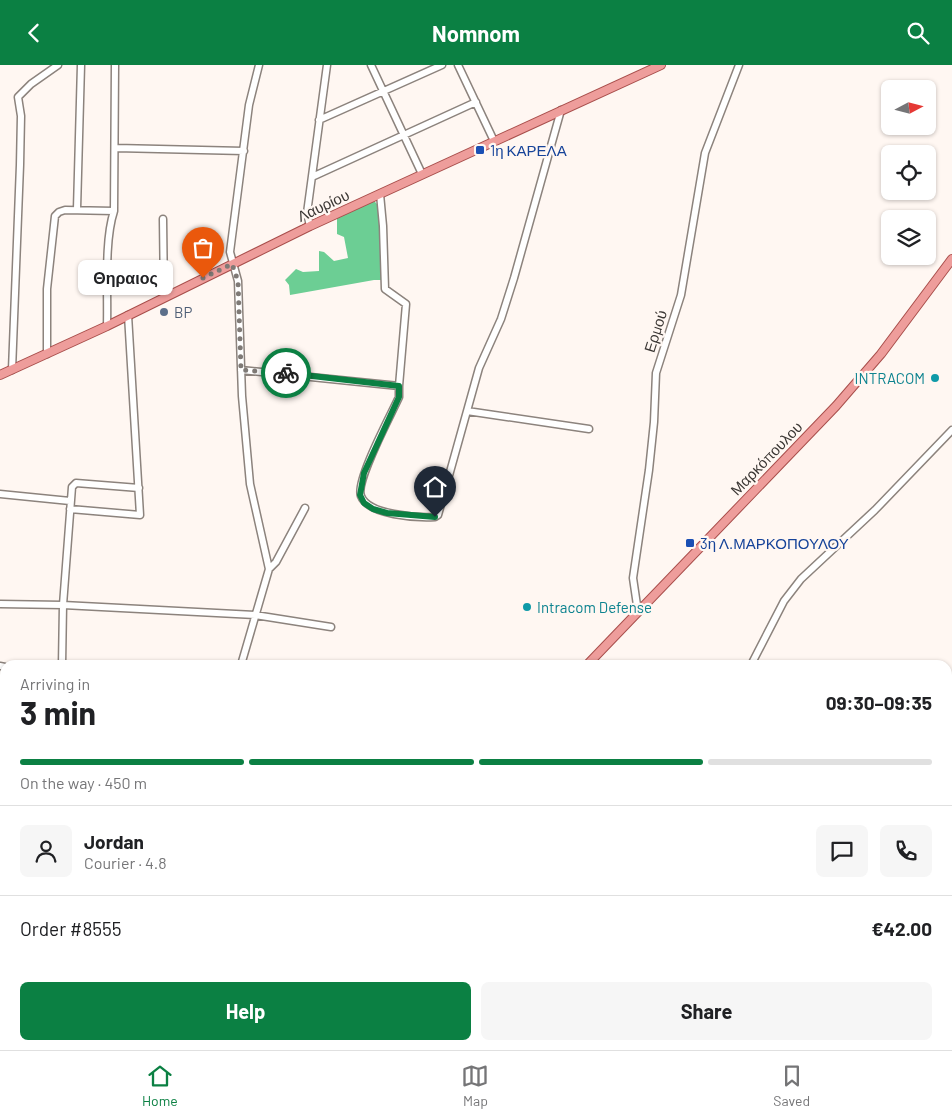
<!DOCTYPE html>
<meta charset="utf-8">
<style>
body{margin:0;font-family:Barlow,sans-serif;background:#f6f6f6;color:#202124;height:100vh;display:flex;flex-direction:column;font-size:19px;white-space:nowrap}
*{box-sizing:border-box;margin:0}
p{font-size:16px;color:#757577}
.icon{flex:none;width:28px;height:28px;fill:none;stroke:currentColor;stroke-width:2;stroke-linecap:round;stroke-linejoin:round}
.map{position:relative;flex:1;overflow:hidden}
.sheet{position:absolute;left:0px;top:595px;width:952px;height:390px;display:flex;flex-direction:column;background:#fff;border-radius:15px 15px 0 0;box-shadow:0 1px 4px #0004}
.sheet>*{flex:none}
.needle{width:32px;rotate:83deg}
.buttons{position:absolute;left:881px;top:15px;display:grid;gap:10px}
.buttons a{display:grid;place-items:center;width:55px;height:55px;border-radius:8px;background:#fff;box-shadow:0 1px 4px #0004;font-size:25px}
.pin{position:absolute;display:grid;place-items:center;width:42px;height:42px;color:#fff;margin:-51px -21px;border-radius:50% 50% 50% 0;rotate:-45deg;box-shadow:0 0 5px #0007}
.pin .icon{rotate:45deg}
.courier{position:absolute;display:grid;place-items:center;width:50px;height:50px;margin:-25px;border:4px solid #0b8043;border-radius:50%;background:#fff;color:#222;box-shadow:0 1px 6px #0007}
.bubble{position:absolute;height:35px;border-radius:8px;background:#fff;box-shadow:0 1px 4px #0004;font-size:16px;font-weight:700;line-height:35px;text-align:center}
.overview em{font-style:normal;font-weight:700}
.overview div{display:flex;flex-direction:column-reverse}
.overview{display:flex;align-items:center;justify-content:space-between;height:85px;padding:0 20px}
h1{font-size:32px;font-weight:700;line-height:38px}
.bar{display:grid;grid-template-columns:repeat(4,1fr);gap:8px 5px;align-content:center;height:60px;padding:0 20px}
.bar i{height:6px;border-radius:4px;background:#e0e0e0}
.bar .current{background:#0b8043}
.bar p{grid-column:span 4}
.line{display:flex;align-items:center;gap:12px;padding:0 20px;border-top:1px solid #e0e0e0}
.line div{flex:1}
.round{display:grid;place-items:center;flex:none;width:52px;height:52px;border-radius:8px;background:#f6f6f6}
.primary-button{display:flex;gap:10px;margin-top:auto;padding:10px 20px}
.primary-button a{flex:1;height:58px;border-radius:8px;background:#0b8043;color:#fff;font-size:20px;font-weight:700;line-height:58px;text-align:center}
.primary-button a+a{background:#f6f6f6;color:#202124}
header{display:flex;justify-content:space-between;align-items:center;height:65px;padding:0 20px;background:#0b8043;color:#fff;font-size:22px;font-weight:700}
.tabs{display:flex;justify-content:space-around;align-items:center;height:70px;border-top:1px solid #e0e0e0;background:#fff;font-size:14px;color:#757577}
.tabs a{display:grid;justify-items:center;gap:2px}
.tabs .current{color:#0b8043}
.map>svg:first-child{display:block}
</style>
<header><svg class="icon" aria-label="back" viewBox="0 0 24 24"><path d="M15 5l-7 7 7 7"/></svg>Nomnom<svg class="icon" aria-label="search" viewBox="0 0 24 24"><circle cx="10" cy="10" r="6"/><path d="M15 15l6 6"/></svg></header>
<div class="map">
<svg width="952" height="985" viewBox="0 0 952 985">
<rect width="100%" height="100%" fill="#fff7f2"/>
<path fill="#6cce94" d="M372,134L380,142L384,215H374L290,230L289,220L285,215L296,204L303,207L319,206V186L324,187L334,196L348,193L344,172L337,169V152Z"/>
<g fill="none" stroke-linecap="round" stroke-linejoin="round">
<g stroke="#8c837d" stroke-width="9">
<path id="minor" d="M371,0L422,109
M458,0L494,76
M319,55L442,0
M116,83L244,86
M312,112L476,37
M77,144L81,0
M163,154L164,232
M310,161L307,148L327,0
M107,261C108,228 104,176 114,146L115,0
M47,289V224L55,151L59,147L65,145L114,146
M12,305L20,100L21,51L18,32L31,19L58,0
M241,305L399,321L406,239L385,224L383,161L380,129
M399,321V332C391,350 355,416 361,431C368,450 417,453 435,452L438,450L479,303L501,254L514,213L561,45
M467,346L589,364
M0,429L70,436
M70,444L140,450L128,250
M269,504L276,497L305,443
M0,539L63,540L255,550L331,562
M638,547L633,513L649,405L654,357L656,308L681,230L705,88L739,0
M62,600L63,540L72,422L76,418L139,423
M241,600L269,504L250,419L242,331L238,216L230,187L249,40L259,0
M751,600L784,536L801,514L875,445L952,365
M0,601L5,602
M0,667H5
M0,706L5,707
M0,743H5
M5,855L2,875H5
M350,980L367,985
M4,985L5,980
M43,985L44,980
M544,985L547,980
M554,985L555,980"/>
</g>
<g stroke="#a84e4b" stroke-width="10">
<path id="major" d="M0,310L107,261L310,161L661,0
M587,600L836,341L881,289L952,194
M225,985L230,980"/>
</g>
<use href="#minor" stroke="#fff" stroke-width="6"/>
<use href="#major" stroke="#ee9d9b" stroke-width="8"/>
</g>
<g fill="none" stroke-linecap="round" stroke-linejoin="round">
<path stroke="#7f7a76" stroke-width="5" stroke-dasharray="0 9" d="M203,213L232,199L238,216L241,305L286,308"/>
<path stroke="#0b8043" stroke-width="6" d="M286,308L399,321V332L364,408L360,430L364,438L373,444L387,448L435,452"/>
</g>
<g fill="#1a4fb4" stroke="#fff7f2" stroke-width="2">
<rect x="475" y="80" width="10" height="10" rx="2.5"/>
<rect x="685" y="473" width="10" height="10" rx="2.5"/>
</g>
<circle fill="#5c6f8a" stroke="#fff7f2" stroke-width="2" cx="164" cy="247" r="5"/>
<g fill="#0f9aa8" stroke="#fff7f2" stroke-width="2">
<circle cx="935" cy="313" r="5"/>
<circle cx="527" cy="542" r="5"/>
</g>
<g text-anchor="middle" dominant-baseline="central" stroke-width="4.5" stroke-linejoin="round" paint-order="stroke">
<g font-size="15" fill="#164399" stroke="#fff7f2" text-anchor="start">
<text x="490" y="85">1η ΚΑΡΕΛΑ</text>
<text x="700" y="478">3η Λ.ΜΑΡΚΟΠΟΥΛΟΥ</text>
</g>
<g font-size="15" fill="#3a3633" stroke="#fff7f2">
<text transform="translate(323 140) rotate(-25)">Λαυρίου</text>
<text transform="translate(655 266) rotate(-72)">Ερμού</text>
<text transform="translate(766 393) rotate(-46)">Μαρκόπουλου</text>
</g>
<g font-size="15" fill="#4e5e75" stroke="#fff7f2" text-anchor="start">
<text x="174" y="247">BP</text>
</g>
<g font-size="15" fill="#0d838f" stroke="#fff7f2" text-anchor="end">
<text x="925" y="313">INTRACOM</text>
<text x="537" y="542" text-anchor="start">Intracom Defense</text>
</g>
</g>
</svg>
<div class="buttons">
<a><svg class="needle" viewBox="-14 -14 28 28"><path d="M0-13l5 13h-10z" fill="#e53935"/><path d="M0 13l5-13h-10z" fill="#757577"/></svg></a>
<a><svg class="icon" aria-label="locate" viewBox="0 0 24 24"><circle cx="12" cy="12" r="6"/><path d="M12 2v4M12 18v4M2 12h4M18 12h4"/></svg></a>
<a><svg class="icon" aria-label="layers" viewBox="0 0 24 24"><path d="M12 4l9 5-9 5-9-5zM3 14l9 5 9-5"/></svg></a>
</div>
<div class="pin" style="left:203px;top:213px;background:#ea580c"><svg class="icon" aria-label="bag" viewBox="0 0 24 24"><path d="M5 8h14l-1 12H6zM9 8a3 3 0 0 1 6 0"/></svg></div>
<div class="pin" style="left:435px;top:452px;background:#1f2937"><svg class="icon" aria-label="home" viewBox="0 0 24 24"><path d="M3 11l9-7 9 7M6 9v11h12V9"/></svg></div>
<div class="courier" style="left:286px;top:308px"><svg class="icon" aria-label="bike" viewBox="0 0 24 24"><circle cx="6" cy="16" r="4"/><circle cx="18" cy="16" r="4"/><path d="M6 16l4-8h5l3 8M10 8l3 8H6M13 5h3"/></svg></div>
<div class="bubble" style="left:78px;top:195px;width:95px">Θηραιος</div>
<section class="sheet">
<div class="overview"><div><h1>3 min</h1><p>Arriving in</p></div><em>09:30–09:35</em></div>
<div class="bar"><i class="current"></i><i class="current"></i><i class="current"></i><i></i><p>On the way · 450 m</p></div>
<div class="line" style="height:90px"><a class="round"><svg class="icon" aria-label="person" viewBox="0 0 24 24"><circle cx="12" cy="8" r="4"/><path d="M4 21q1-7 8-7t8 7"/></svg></a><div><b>Jordan</b><p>Courier · 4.8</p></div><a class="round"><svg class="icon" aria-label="chat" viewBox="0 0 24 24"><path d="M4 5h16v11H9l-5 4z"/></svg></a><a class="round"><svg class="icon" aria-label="phone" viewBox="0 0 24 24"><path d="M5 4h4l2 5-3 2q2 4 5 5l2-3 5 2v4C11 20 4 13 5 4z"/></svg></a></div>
<div class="line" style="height:65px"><div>Order #8555</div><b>€42.00</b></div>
<div class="primary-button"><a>Help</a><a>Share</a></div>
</section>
</div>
<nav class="tabs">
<a class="current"><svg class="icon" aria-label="home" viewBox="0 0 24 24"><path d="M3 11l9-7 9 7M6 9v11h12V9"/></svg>Home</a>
<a><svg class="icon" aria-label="map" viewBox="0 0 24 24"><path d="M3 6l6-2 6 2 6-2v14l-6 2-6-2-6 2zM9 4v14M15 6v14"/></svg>Map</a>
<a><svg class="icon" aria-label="saved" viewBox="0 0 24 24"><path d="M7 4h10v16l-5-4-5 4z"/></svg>Saved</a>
</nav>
